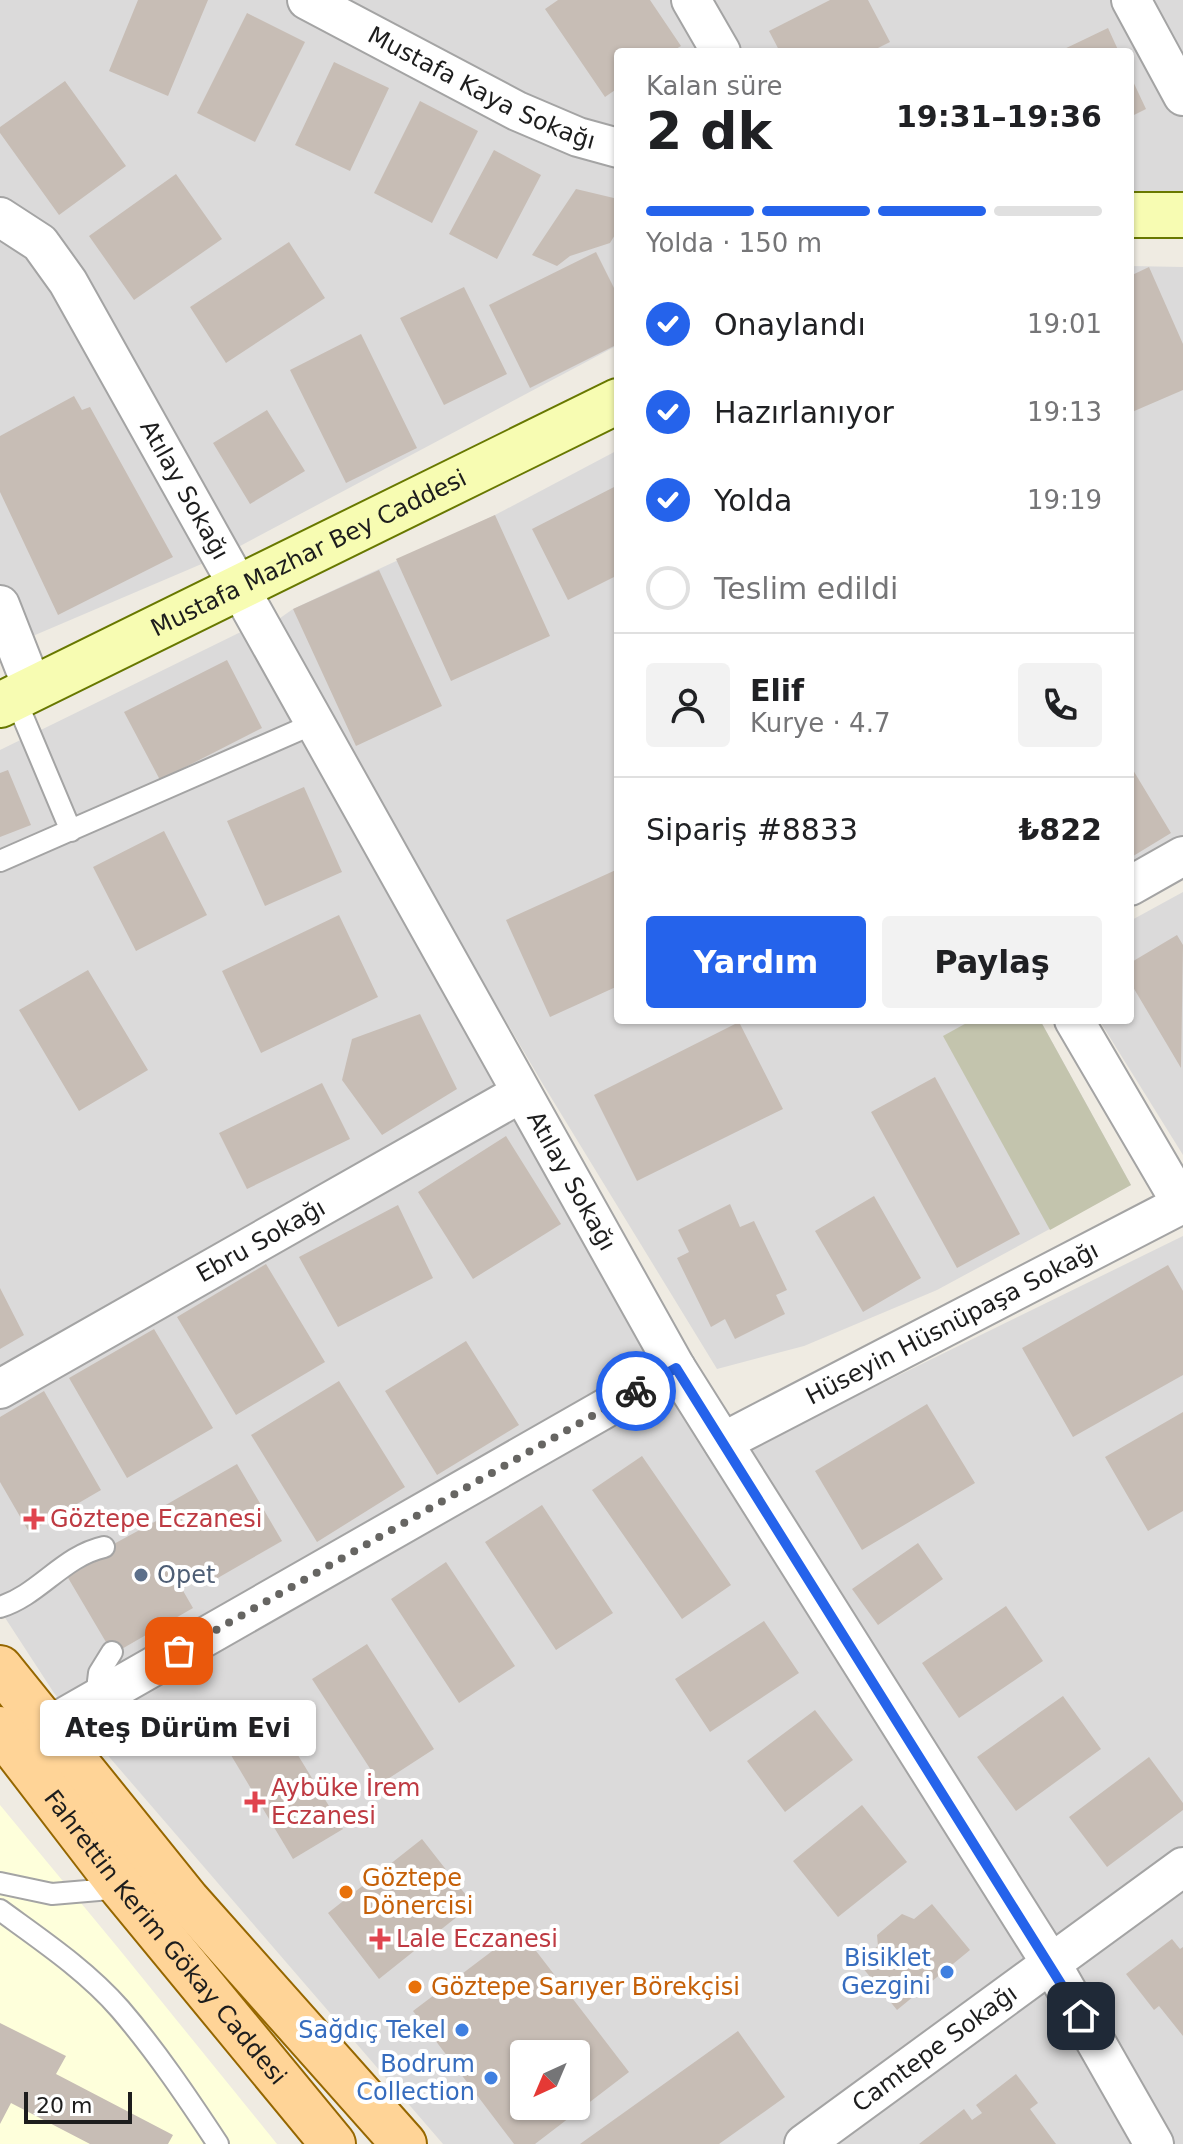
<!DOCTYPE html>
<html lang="tr">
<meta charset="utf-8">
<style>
body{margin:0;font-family:"DejaVu Sans",sans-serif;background:#f2f2f2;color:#202124;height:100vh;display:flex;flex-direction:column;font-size:30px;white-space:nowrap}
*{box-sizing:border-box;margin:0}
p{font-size:26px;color:#757577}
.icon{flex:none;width:44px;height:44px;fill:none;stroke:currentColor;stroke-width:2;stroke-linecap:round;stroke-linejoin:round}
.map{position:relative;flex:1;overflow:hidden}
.drawer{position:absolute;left:614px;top:48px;width:520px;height:976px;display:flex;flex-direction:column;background:#fff;border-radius:8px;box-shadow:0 2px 6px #0004}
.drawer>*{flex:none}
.needle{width:52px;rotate:224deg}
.buttons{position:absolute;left:510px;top:2040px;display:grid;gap:16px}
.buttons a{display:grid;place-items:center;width:80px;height:80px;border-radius:8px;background:#fff;box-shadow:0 2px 6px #0004;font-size:40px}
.scale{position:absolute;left:24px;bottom:20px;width:108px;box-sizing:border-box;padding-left:8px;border:4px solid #1d1d1d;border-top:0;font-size:22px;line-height:28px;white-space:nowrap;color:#1d1d1d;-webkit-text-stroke:6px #fff;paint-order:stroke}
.pin{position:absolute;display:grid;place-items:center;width:68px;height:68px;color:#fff;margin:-34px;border-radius:16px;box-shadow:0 4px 12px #0006}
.courier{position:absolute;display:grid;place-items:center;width:80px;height:80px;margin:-40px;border:6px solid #2563eb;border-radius:50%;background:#fff;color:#222;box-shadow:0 2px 10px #0007}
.bubble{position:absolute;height:56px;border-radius:8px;background:#fff;box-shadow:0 2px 6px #0004;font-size:26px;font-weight:800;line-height:56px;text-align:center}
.summary em{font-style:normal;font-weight:800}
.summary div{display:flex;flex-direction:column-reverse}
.summary{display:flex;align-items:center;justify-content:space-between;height:136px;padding:0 32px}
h1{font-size:52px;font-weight:800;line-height:60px}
.bar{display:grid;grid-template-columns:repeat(4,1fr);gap:12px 8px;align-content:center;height:96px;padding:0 32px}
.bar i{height:10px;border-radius:6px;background:#e0e0e0}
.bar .active{background:#2563eb}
.bar p{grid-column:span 4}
.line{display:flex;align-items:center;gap:20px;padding:0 32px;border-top:2px solid #e0e0e0}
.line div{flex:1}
.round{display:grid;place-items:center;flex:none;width:84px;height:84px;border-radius:8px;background:#f2f2f2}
ol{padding:0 32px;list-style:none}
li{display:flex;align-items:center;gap:24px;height:88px}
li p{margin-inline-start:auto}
li .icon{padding:8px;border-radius:50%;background:#2563eb;color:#fff;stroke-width:4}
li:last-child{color:#757577}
li i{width:44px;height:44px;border:4px solid #e0e0e0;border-radius:50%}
.cta{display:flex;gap:16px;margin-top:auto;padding:16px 32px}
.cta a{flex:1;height:92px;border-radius:8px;background:#2563eb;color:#fff;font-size:32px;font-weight:800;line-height:92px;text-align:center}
.cta a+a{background:#f2f2f2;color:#202124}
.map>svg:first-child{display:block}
</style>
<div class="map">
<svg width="1183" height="2144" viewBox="0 0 1183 2144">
<rect width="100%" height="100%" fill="#efebe2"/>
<path fill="#dbdada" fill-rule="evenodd" d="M0,0H1183V194L1130,191V52H618V345L225,554L0,650Z
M1130,266L1183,267V836L1130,865Z
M618,450V1020H1040L1131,1185L937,1290L804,1346L717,1369L541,1081L273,623L293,609L495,515Z
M255,625L744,1451L1183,1236V2144H443L54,1693L0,1610V750ZM524,2054H576V2106H524Z
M1183,892V1155L1099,1020H1130V921Z"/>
<path fill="#feffdb" d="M0,1805L119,1949L277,2144H0Z"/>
<path fill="#c3c4ad" d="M972,1020H1040L1131,1185L1050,1230L943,1036Z"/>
<path fill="#c7bdb5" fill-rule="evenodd" d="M138,0H208L168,96L109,71Z
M558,0H650L681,46L671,52H618V88L605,97L545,9Z
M830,0H868L890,42L870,52H780L769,31Z
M247,13L305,42L255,142L197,113Z
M1108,28L1119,52H1058Z
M334,62L389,88L350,171L295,145Z
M1130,75L1146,109L1130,117Z
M65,81L126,166L59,215L0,133V127Z
M420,101L478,131L432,223L374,193Z
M494,150L541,175L497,259L449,234Z
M176,174L222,239L134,300L89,236Z
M576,189L618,199V230L610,243L570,256L557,266L532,255Z
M289,242L325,298L226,363L190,307Z
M596,252L618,296V344L530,388L489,305Z
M1149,267L1183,344V390L1132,412L1130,276Z
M464,287L507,374L444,405L400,318Z
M361,334L417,448L346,483L290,370Z
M74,396L82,410L90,407L173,557L58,615L0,492V436Z
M267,410L305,471L250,504L213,443Z
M618,485V575L568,600L532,529Z
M495,515L550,636L451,681L396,559Z
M379,570L442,706L356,746L293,609Z
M227,660L262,728L160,780L124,712Z
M1130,765L1171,833L1130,858Z
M8,770L31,825L0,837V773Z
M304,787L342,872L265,906L227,821Z
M164,831L207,915L136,951L93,867Z
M618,869V986L550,1017L506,920Z
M339,915L378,997L261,1053L222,971Z
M1177,935L1183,945L1181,1068L1130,982V963Z
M88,970L148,1070L79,1111L19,1010Z
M420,1014L457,1089L382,1135L342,1080L352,1039Z
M739,1022L783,1109L637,1181L594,1095Z
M935,1077L1020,1234L957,1268L871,1112Z
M322,1083L350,1139L247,1189L219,1133Z
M506,1136L561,1224L473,1279L418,1192Z
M874,1196L921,1278L863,1312L815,1231Z
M730,1204L740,1227L754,1221L787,1290L776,1295L785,1314L735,1339L725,1319L711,1327L677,1258L689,1252L678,1230Z
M398,1205L433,1278L338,1327L299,1257Z
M266,1264L325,1362L236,1415L177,1317Z
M1168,1265L1183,1291V1375L1073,1437L1022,1348Z
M0,1288L24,1335L0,1349Z
M154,1329L213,1428L127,1478L69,1378Z
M466,1341L519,1425L437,1475L385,1391Z
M339,1381L405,1487L317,1542L251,1435Z
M44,1391L101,1490L29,1532L0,1482V1417Z
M927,1404L975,1483L862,1550L815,1471Z
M1183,1412V1511L1148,1531L1105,1457Z
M642,1456L731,1585L682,1619L592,1490Z
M237,1464L282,1541L209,1583L205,1576L182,1589L193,1608L113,1654L64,1571L169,1514L164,1506Z
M542,1505L613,1613L556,1650L485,1542Z
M918,1543L943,1579L878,1625L852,1589Z
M446,1562L515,1666L459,1703L391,1599Z
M1006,1606L1043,1661L959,1718L922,1663Z
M764,1621L799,1673L710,1732L675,1679Z
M367,1644L434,1749L380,1784L312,1679Z
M1063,1696L1101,1749L1016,1811L977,1757Z
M268,1706L343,1829L293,1859L219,1735Z
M815,1710L853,1760L785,1812L747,1761Z
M1149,1757L1183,1803V1810L1107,1867L1069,1817Z
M862,1805L907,1862L838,1917L793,1861Z
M422,1839L473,1904L379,1979L328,1913Z
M932,1904L970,1950L897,2010L858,1962L878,1946L877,1935L902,1914L914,1919Z
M520,1930L629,2072L535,2144H514L413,2011ZM524,2054H576V2106H524Z
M1172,1939L1180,1949L1183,1947V2036L1159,2006L1154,2010L1126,1974Z
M0,2023L66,2056L56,2074L173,2135L168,2144H90L11,2103L0,2124Z
M738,2031L785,2097L719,2144H580Z
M1016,2074L1038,2103L1030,2109L1056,2144H919L964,2109L972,2120L982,2113L976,2105Z"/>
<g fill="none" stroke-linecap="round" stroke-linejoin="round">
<g stroke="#a4a4a4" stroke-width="24">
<path id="service" d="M15,698L71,831
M0,861L313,724
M0,1607C39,1595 63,1556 104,1547
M96,1698L99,1673L112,1652
M0,1883L52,1894L122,1888
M0,1910C41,1940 86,1970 120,2009C156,2051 187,2097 218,2144"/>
</g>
<g stroke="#a4a4a4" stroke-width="42">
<g id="minor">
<path id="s1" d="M307,0L517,111L578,137L618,148"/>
<path d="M691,0L721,52"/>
<path d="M1131,0L1183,96"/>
<path id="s2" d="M0,217L40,243L68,282L676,1368L1052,1965L1154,2144"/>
<path d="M0,605L33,689"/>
<path d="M1130,886L1183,856"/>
<path d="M1074,1020L1183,1206"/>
<path id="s3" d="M0,1389L521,1093"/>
<path id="s4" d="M723,1442L1182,1204"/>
<path d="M49,1726L676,1368"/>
<path id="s5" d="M804,2144L1183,1867"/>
</g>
</g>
<g stroke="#687800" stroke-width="48">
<g id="secondary">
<path d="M1130,215H1183"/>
<path id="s6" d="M0,705L618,401"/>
</g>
</g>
<g stroke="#966700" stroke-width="48">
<g id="primary">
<path d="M0,1668L187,1900L404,2144"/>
<path id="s7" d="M0,1729L122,1888L333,2144"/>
</g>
</g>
<use href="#service" stroke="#fff" stroke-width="20"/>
<use href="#minor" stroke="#fff" stroke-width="38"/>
<use href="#secondary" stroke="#f7fcb2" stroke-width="44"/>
<use href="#primary" stroke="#ffd497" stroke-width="44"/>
</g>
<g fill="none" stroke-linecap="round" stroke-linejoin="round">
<path stroke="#666562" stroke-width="8" stroke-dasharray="0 14.4" d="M179,1651L636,1391"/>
<path stroke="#2563eb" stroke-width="10" d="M636,1391L676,1368L1081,2016"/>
</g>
<g fill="#e0444e" stroke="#fff" stroke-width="3">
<path d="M30 1507h8v8h8v8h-8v8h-8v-8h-8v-8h8z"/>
<path d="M251 1790h8v8h8v8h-8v8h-8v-8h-8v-8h8z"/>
<path d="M376 1927h8v8h8v8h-8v8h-8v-8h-8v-8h8z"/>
</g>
<circle fill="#5c6f8a" stroke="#fff" stroke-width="3" cx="141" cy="1575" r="8"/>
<g fill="#e8710a" stroke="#fff" stroke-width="3">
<circle cx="346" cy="1892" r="8"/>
<circle cx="415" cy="1987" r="8"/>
</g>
<g fill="#3f7fe0" stroke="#fff" stroke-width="3">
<circle cx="947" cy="1972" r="8"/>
<circle cx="462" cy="2030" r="8"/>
<circle cx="491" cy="2078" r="8"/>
</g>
<g text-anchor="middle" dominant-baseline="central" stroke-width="8" stroke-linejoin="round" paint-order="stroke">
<g font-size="24" fill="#1d1d1d" stroke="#fff">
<text stroke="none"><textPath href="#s1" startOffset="196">Mustafa Kaya Sokağı</textPath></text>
<text stroke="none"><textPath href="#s2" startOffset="334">Atılay Sokağı</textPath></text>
<text stroke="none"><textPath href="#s6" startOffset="344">Mustafa Mazhar Bey Caddesi</textPath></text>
<text stroke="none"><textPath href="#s2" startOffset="1126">Atılay Sokağı</textPath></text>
<text stroke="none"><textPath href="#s3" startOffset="300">Ebru Sokağı</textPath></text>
<text stroke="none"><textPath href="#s4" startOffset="258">Hüseyin Hüsnüpaşa Sokağı</textPath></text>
<text stroke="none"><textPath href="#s7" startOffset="266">Fahrettin Kerim Gökay Caddesi</textPath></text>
<text stroke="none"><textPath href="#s5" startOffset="162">Camtepe Sokağı</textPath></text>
</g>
<g font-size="24" fill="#be3a42" stroke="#fff" text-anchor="start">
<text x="50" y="1519">Göztepe Eczanesi</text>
<text x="271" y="1788">Aybüke İrem<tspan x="271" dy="28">Eczanesi</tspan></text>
<text x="396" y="1939">Lale Eczanesi</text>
</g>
<g font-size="24" fill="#4e5e75" stroke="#fff" text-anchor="start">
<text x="157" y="1575">Opet</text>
</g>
<g font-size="24" fill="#c56008" stroke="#fff" text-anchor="start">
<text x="362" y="1878">Göztepe<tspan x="362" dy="28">Dönercisi</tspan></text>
<text x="431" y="1987">Göztepe Sarıyer Börekçisi</text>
</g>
<g font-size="24" fill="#366cbe" stroke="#fff" text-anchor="end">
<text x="931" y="1958">Bisiklet<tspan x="931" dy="28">Gezgini</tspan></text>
<text x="446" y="2030">Sağdıç Tekel</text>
<text x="475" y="2064">Bodrum<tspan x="475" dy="28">Collection</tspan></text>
</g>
</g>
</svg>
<div class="buttons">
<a><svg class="needle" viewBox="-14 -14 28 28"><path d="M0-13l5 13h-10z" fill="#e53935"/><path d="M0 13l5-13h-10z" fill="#757577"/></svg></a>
</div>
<div class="scale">20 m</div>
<div class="pin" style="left:179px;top:1651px;background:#ea580c"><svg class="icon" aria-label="bag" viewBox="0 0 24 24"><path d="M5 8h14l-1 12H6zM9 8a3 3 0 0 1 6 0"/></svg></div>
<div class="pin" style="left:1081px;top:2016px;background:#1f2937"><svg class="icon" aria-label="home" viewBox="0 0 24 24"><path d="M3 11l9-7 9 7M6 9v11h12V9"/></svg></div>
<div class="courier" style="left:636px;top:1391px"><svg class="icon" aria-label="bike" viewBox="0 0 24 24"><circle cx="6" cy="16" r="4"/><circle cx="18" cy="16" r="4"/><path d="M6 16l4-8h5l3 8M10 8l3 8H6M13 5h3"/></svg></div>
<div class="bubble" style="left:40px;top:1700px;width:276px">Ateş Dürüm Evi</div>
<section class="drawer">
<div class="summary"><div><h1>2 dk</h1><p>Kalan süre</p></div><em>19:31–19:36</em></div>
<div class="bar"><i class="active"></i><i class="active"></i><i class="active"></i><i></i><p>Yolda · 150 m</p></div>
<ol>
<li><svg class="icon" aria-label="check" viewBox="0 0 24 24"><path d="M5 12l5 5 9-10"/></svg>Onaylandı<p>19:01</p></li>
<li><svg class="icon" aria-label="check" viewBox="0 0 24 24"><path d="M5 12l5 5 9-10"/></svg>Hazırlanıyor<p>19:13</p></li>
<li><svg class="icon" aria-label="check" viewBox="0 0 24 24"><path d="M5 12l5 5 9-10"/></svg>Yolda<p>19:19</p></li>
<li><i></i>Teslim edildi</li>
</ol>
<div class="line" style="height:144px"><a class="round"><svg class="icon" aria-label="person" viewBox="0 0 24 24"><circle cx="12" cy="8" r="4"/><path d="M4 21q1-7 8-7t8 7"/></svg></a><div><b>Elif</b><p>Kurye · 4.7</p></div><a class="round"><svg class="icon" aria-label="phone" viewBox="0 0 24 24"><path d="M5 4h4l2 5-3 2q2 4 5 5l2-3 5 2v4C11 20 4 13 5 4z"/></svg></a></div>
<div class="line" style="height:104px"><div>Sipariş #8833</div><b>₺822</b></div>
<div class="cta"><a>Yardım</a><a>Paylaş</a></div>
</section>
</div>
